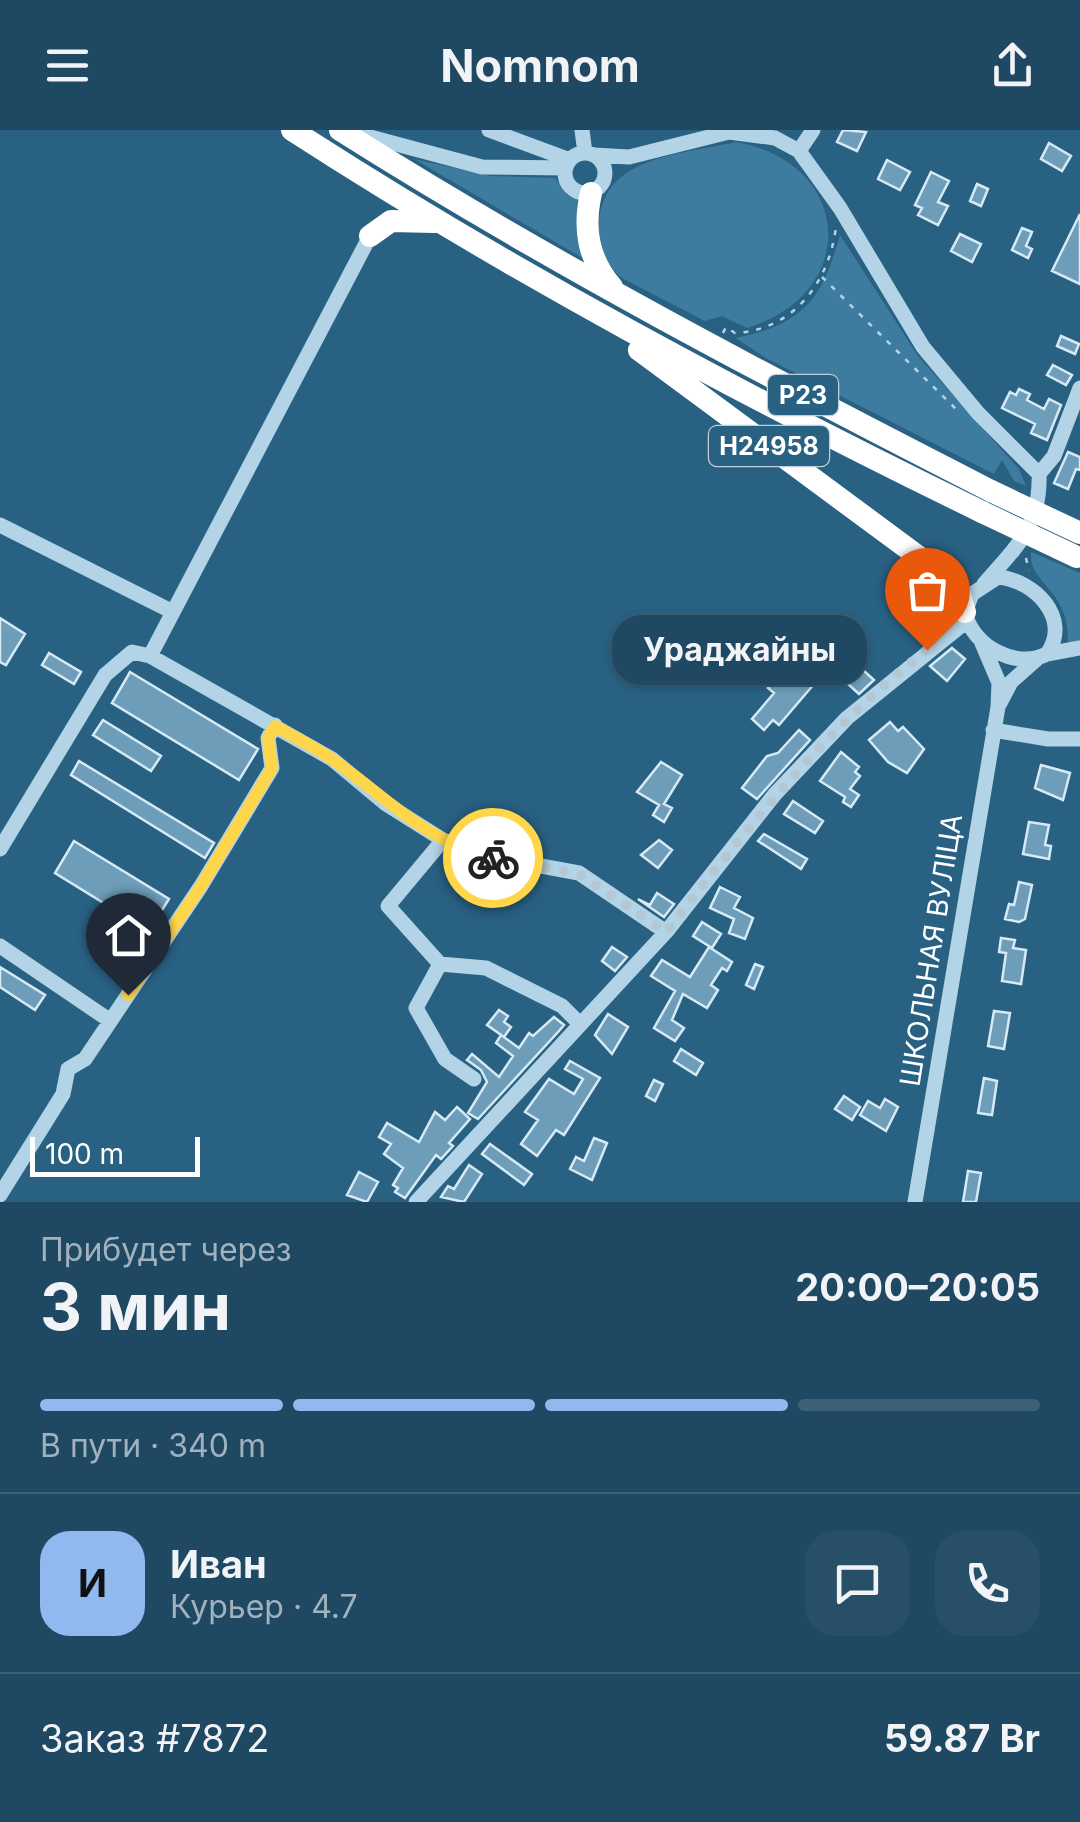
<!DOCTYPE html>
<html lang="ru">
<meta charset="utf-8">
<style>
body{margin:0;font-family:Inter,sans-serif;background:#275068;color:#f1f3f6;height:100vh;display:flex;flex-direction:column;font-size:38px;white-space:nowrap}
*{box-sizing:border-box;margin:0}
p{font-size:32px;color:#a1b2be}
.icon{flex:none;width:55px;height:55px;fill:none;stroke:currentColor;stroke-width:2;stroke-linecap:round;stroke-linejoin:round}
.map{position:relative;height:1072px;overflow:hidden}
.sheet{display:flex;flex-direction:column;background:#1f4962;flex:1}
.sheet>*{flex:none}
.scale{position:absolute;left:30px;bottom:25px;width:170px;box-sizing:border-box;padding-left:10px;border:5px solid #fff;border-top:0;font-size:28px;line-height:35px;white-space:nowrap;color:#fff;-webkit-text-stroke:8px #296183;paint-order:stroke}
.pin{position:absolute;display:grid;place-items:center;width:85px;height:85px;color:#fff;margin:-102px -42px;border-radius:50% 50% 50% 0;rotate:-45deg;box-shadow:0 0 10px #0007}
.pin .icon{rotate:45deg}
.courier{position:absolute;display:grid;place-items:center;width:100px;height:100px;margin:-50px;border:8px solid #ffd54a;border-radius:50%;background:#fff;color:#222;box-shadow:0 2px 12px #0007}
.bubble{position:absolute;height:70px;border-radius:30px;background:#1f4962;box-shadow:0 2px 8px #0004,0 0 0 2px #3c6177;font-size:32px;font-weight:700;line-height:70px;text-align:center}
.summary em{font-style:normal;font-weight:700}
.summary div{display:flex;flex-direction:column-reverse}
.summary{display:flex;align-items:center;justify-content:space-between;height:170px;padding:0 40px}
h1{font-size:65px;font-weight:700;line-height:75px}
.bar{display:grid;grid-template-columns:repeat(4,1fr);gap:15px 10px;align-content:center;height:120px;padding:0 40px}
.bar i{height:12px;border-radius:8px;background:#3c6177}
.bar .active{background:#90b9f0}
.bar p{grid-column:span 4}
.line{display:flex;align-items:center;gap:25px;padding:0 40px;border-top:2px solid #3c6177}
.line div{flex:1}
.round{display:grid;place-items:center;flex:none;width:105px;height:105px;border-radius:30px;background:#275068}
header{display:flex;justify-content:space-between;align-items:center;height:130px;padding:0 40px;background:#1f4962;font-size:45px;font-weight:700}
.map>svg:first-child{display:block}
</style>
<header><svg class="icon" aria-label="menu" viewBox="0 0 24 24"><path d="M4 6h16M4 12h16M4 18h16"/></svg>Nomnom<svg class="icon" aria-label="share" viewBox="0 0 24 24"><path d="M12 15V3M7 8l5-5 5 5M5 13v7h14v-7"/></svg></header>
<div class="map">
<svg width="1080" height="1072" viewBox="0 0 1080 1072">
<rect width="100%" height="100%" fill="#296183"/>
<path fill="#3e7c9f" d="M736,12C853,33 861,163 747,198L722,186L705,191L622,148C606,135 600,121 599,101C597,26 679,25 736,12Z
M414,29L490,46L555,48L568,66L582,72L586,130Z
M840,105L918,226L1019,339L1026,356L1014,351L1002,330L994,344L766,228L736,208C803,194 822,170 840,105Z
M1031,422L1080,443V511L1068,513C1070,458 1028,455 1031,422Z"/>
<path fill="#6d9db8" stroke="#d6eaf5" stroke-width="2.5" d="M843,0L866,2L857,21L837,12Z
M1049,13L1071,26L1062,41L1041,29Z
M887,30L910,42L900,60L878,49Z
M931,42L949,51L938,72L948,76L938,95L918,85L922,78L915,75Z
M977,54L988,59L981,76L970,71Z
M1080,84V154L1052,141Z
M1022,98L1032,102L1026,116L1032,119L1028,128L1012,120Z
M960,104L981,114L972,132L951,121Z
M1061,206L1079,214L1075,224L1057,216Z
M1053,235L1072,245L1066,255L1047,245Z
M1019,259L1030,264L1027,270L1044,279L1049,269L1061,275L1047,310L1031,303L1035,294L1002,278L1010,262L1016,265Z
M1068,322L1080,327V340L1076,339L1068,359L1054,353Z
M0,488L25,504L6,535L0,532Z
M746,489L761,502L752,513L737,500Z
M952,518L965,529L947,551L930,536Z
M49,523L81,542L74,554L42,535Z
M852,530L874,550L859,564L838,545Z
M797,538L815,553L779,595L773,590L764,600L752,589L774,563L768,558L786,539L791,544Z
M130,542L258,619L239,650L112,573Z
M103,590L161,626L151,641L93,605Z
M890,592L898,601L903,597L924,619L907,643L888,632L869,610Z
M799,600L810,610L757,669L742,658L767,626L778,623Z
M841,622L859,637L855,642L860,646L850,659L859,665L851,677L843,672L845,667L820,651Z
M79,631L214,713L205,728L71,645Z
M661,632L682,645L664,674L672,678L664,692L653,685L659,675L637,662Z
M1041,635L1070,643L1063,670L1035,658Z
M793,671L823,691L815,703L784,684Z
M1029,692L1049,695L1045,715L1051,716L1049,729L1023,724Z
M764,704L807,729L801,739L758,711Z
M659,710L672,720L658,738L641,725Z
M74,711L169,769L149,801L55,743Z
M1019,752L1032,755L1025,789L1019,792L1005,789L1009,774L1014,775Z
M720,757L740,767L734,778L753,788L745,809L729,803L734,789L710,778Z
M657,763L674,774L664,787L638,769L650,775Z
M702,792L721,804L712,818L693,806Z
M1001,808L1015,810L1013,818L1026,820L1021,854L1002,851L1006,823L999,822Z
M612,817L627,827L615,841L602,831Z
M709,817L732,832L727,841L722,838L711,855L718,860L707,878L683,864L672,890L684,898L675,911L654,898L675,861L651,846L662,830L690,847Z
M755,834L763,837L754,859L746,855Z
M0,837L45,865L35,880L0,857Z
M499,880L508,886L504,892L511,897L504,907L487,895Z
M994,881L1010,883L1004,919L988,916Z
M608,884L628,897L612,924L595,905Z
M554,887L564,895L559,901L478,989L468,983L487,952L481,940L467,930L472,924L499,947L513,926L496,913L501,905L519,918L529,903L533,906Z
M681,919L703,933L696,945L674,931Z
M570,931L600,948L564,1005L556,1000L537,1026L521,1014L538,990L525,982L549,949L574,964L583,949L565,939Z
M984,948L997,951L992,985L978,983Z
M654,950L663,954L655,971L646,966Z
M844,966L860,977L852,990L835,979Z
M885,969L898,977L886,1001L860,985L868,971L880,978Z
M457,977L470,989L449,1013L453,1016L441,1029L436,1025L405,1068L395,1062L398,1058L393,1055L403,1038L384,1024L391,1014L379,1007L387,993L419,1012L435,982L445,990Z
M594,1008L607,1013L592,1050L570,1039L576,1027L584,1031Z
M490,1014L532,1044L524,1055L482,1024Z
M469,1035L482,1044L464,1072L441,1067L448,1056L454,1059Z
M968,1041L981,1043L976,1072H963Z
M359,1042L378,1052L367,1072L347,1065Z"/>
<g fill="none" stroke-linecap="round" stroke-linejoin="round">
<path stroke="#b3d4e7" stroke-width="2.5" stroke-dasharray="5 8" stroke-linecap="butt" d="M822,147L960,283
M723,203L726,197L735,203C794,200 829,152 836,97
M1026,428L1029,441"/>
<path stroke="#b3d4e7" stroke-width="15" d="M489,0L570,30
M582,0L585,23
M359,4L482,37L566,38
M799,21L813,0
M565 43a20 20 0 1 1 40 0a20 20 0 1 1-40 0Z
M594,25L629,27L729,2L775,8L799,21L840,78L923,217L978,283L1039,344C1041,397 1015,418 984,454
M1039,344L1054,326L1080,258
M0,395L173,482
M998,447C1034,450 1072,488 1047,524C1016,540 972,516 965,482L972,464Z
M1047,524L1080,518
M150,526L370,106
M1000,573L1011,552L1037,529
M993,600L1048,609H1080
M443,710L388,776L440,834L416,878L445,929L474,949
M0,719L105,545L132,522L150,526L332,629L386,674L443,710L476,724L579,743L666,802
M0,816L109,890
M440,834L486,838L562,876L580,894
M0,1065L63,964L68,939L85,929L201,756L272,638L268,608L275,595
M416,1072L666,802L775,664L847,588L967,491
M915,1072L998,577L999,553L982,513"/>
<path stroke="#fff" stroke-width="22" d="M292,0C513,143 746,267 982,382
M340,0C550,133 770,248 991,361
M591,63C583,99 588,129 612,157
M370,106L391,91L435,92
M639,220L942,444L960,465L965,482"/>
<path stroke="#fff" stroke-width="22" d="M991,361L1080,403
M982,382L1077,427"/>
</g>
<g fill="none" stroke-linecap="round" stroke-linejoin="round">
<path stroke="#b4c8d4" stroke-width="10" stroke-dasharray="0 18" d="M493,728L579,744L666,802C746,701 823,600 927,520"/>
<path stroke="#ffd54a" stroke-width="12" d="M128,865L201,756L272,638L268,608L275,596C293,606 312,616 329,627C386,666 422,710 493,728"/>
</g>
<g text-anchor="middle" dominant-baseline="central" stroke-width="10" stroke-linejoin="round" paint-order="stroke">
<g fill="#296183" stroke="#bfd0da" stroke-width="2.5">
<rect x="768" y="245" width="70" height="40" rx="8"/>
<rect x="709" y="296" width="120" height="40" rx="8"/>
</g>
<g font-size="25" font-weight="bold" fill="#fff">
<text x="803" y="265">Р23</text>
<text x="769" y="316">Н24958</text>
</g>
<g font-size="28" fill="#fff" stroke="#296183">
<text transform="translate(931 820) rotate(-81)">ШКОЛЬНАЯ ВУЛІЦА</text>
</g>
</g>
</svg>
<div class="scale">100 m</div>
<div class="pin" style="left:927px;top:520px;background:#ea580c"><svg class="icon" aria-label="bag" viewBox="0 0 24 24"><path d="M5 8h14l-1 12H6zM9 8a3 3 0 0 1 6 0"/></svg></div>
<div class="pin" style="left:128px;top:865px;background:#1f2937"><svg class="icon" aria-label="home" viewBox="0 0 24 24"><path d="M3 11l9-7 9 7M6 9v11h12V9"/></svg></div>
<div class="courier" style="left:493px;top:728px"><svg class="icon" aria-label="bike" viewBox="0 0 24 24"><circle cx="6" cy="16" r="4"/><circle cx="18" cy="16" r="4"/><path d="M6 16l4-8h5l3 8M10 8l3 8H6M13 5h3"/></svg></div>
<div class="bubble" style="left:612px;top:485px;width:255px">Ураджайны</div>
</div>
<section class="sheet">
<div class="summary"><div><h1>3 мин</h1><p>Прибудет через</p></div><em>20:00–20:05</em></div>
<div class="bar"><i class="active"></i><i class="active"></i><i class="active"></i><i></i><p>В пути · 340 m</p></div>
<div class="line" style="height:180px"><b class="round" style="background:#90b9f0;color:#111">И</b><div><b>Иван</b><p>Курьер · 4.7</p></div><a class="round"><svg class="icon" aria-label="chat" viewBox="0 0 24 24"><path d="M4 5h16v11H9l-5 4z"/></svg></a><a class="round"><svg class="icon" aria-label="phone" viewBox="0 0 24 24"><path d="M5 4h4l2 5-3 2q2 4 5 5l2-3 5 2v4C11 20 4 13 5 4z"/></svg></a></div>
<div class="line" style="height:130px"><div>Заказ #7872</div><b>59.87 Br</b></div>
</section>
